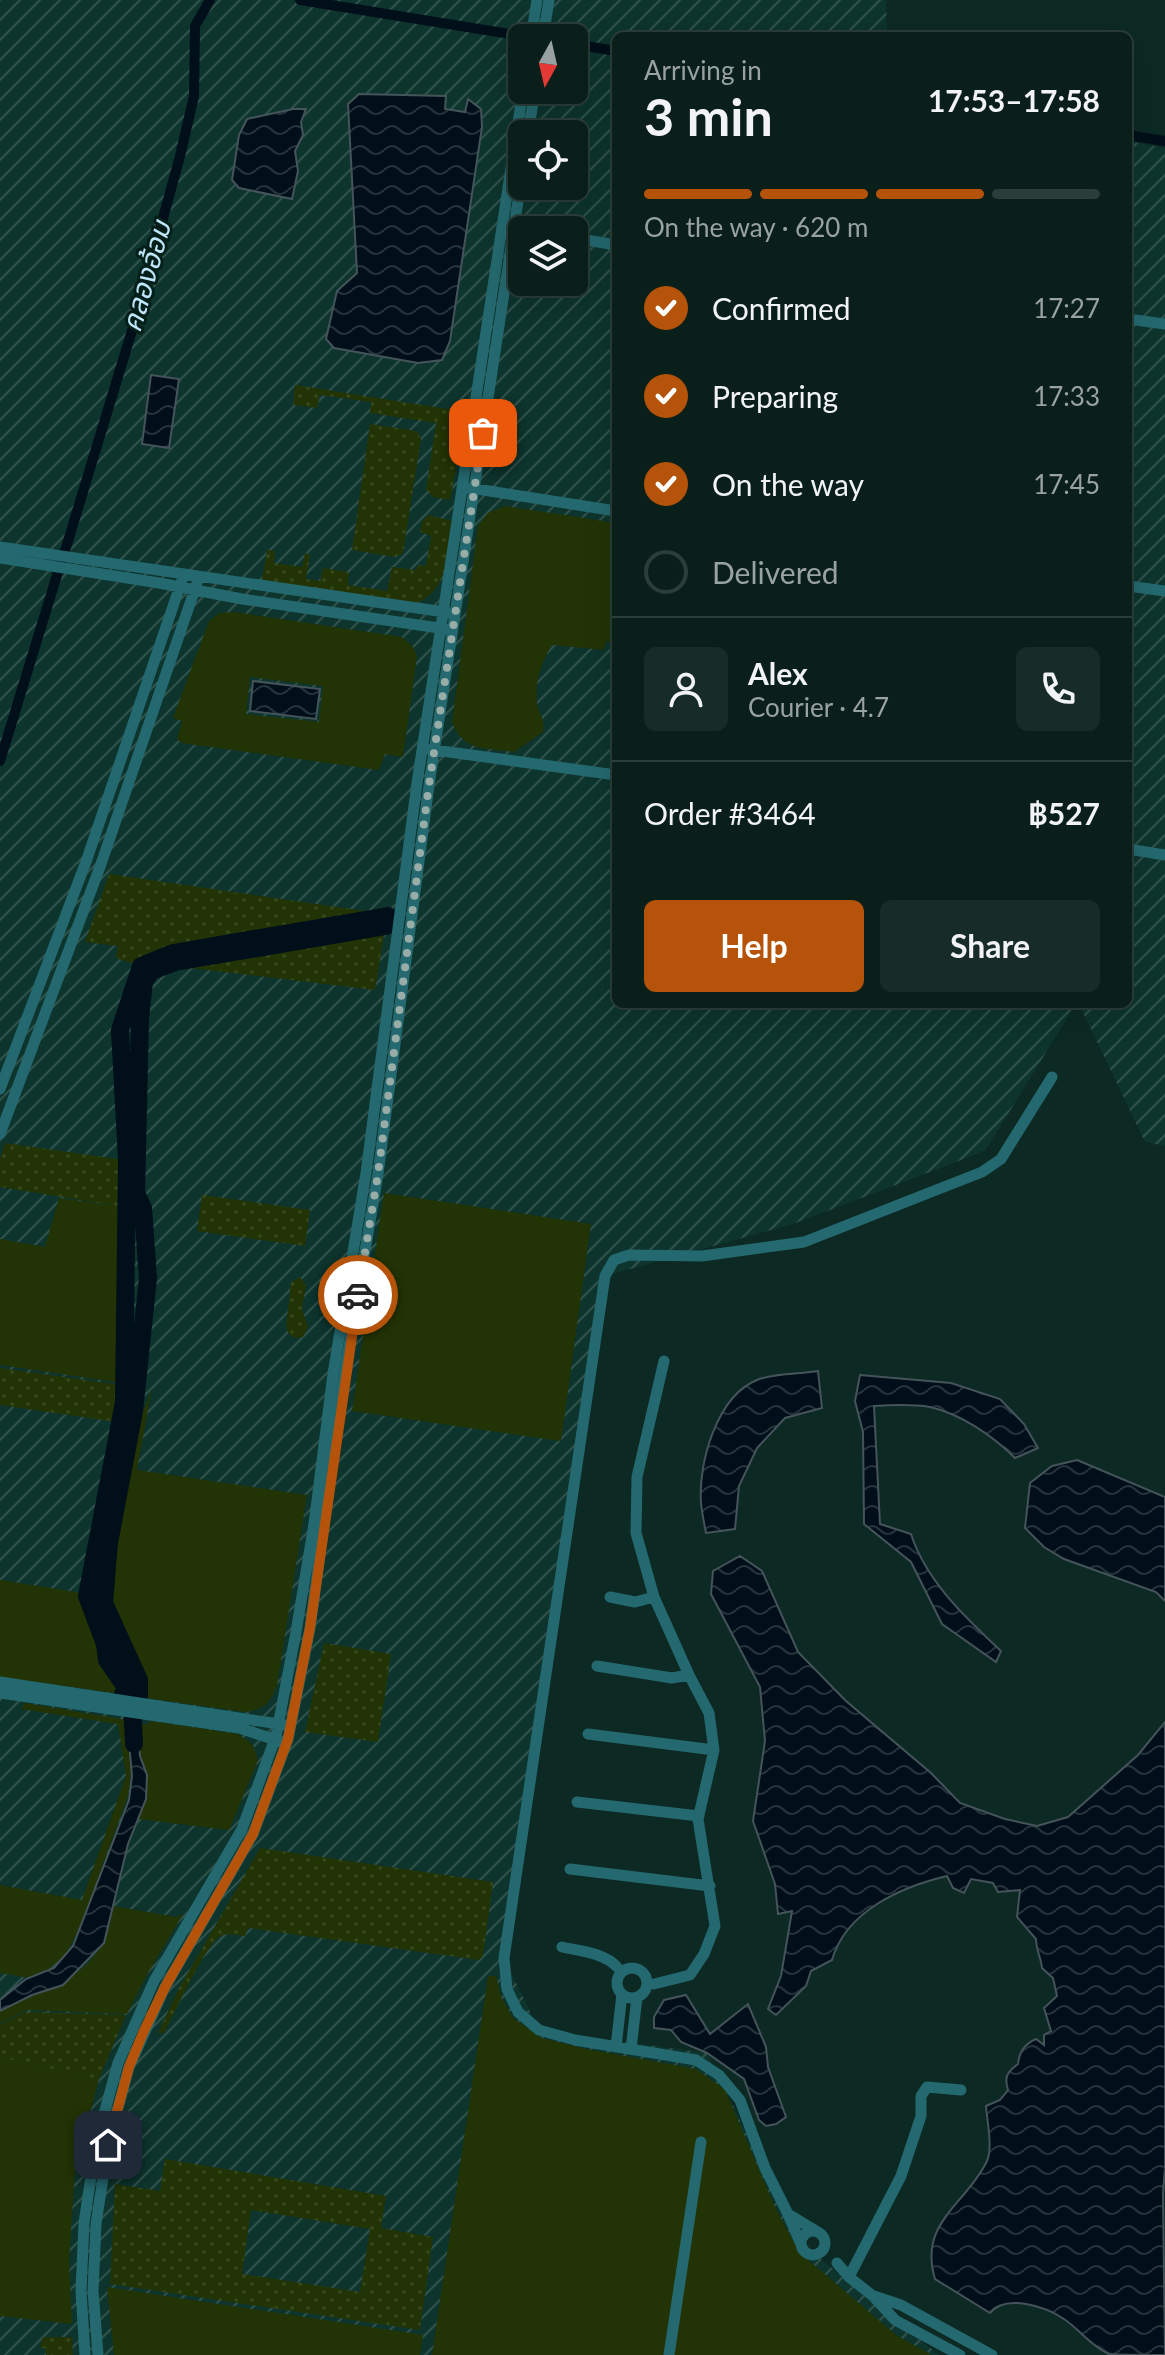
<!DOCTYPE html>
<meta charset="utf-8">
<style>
body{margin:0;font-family:Lato,"Noto Sans Thai",sans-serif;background:#182c27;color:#f1f3f6;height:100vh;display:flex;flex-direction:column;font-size:30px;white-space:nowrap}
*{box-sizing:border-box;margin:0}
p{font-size:26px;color:#99a2a2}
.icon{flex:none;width:44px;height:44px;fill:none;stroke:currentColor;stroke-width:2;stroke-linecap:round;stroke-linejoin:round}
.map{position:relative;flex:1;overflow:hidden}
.drawer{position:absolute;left:612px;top:32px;width:520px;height:976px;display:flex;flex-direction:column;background:#0a1f1a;border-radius:12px;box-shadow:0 8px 32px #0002,0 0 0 2px #2a3d39}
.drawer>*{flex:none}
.needle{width:52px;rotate:188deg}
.fabs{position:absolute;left:508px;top:24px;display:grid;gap:16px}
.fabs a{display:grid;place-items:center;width:80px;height:80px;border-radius:12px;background:#0a1f1a;box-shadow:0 8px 32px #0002,0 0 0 2px #2a3d39;font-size:40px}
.pin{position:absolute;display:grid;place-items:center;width:68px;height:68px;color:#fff;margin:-34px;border-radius:16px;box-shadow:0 4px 12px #0006}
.courier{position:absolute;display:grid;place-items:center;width:80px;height:80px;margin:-40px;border:6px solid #b45309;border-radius:50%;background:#fff;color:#222;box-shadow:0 2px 10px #0007}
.overview em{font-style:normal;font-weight:700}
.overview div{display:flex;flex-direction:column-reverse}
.overview{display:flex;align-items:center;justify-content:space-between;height:136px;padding:0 32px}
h1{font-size:52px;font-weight:700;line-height:60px}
.bar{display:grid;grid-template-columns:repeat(4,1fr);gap:12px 8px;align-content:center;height:96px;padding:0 32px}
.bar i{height:10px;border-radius:6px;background:#2a3d39}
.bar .on{background:#b45309}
.bar p{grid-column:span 4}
.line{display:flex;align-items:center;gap:20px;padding:0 32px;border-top:2px solid #2a3d39}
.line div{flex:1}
.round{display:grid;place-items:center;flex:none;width:84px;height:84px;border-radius:12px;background:#182c27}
ol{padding:0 32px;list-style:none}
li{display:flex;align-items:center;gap:24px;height:88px}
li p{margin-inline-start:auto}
li .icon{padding:8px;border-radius:50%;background:#b45309;color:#fff;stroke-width:4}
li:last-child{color:#99a2a2}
li i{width:44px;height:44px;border:4px solid #2a3d39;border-radius:50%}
.cta{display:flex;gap:16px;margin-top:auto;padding:16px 32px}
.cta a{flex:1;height:92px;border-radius:12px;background:#b45309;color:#fff;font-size:32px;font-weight:700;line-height:92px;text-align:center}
.cta a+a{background:#182c27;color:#f1f3f6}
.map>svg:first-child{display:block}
</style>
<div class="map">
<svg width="1165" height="2355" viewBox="0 0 1165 2355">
<defs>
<pattern id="industrial-furrows" width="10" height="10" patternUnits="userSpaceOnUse" patternTransform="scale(2)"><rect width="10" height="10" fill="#0d342d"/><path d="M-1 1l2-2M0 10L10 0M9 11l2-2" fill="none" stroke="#30524c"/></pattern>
<pattern id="park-dots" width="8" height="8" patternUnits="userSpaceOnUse" patternTransform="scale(2)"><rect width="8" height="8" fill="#223405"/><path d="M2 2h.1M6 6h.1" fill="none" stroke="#37481e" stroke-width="1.8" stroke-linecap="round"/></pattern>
<pattern id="water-waves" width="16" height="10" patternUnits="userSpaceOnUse" patternTransform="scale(2)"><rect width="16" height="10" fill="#000f19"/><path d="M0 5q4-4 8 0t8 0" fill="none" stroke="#25333b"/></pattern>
</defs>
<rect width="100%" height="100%" fill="#0d2923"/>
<path fill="url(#industrial-furrows)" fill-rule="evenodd" d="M0,0H886L887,36H616V1004H1076L985,1151L793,1224L605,1276L504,1958L539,2030L707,2053L800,2242L939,2355H0ZM522,38H574V90H522ZM522,134H574V186H522ZM522,230H574V282H522Z
M1128,141L1165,148V1146L1145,1142L1079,1004H1128Z"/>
<path fill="#223405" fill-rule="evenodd" d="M505,506L616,523V643L606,641L604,650L552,645C541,662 533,687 538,708C541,719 545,719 543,732L514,752C485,747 464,753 452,722L478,526L488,513Z
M234,612L402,637L413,647L417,656L403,757L385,754L379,770L182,743L177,739L182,721L173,718L209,621L219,613ZM250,677L323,686L319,722L246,714Z
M384,1193L591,1224L561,1441L352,1411Z
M59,1198L125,1207L122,1383L0,1365V1239L45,1247Z
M152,1388L137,1470L307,1495L277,1685C270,1703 265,1709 246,1712L139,1697V1679L104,1603L133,1416L143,1412Z
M0,1580L82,1593L105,1644L107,1660L125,1687L122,1694L0,1677Z
M25,1703L126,1720L131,1772L128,1796L79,1929L66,1954L50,1968L30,1978L0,1973V1885L82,1900L126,1776L118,1724L21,1709Z
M150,1721L238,1734L253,1745L258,1760L229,1830L138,1819L147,1775L140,1756L139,1724H149Z
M113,1906L176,1917L183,1914L149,1971L127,2014L27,2010L0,2023V2012L5,2009C56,1983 107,1973 113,1906Z
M488,1976H496L501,1997L513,2018L541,2038L586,2049L696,2069L725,2090L774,2205L799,2252L896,2335L932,2355H432Z
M0,2057L99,2079L75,2170L69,2261L72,2324L0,2316Z
M107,2287L423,2335L420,2355H114Z"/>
<path fill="url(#park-dots)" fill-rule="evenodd" d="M295,385L454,410L463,430L450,500L433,497L426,490L436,423L370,413L371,402L320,395L317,408L293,405Z
M370,424L417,431L421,439L403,553L396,557L352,550Z
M428,515L452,521C446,553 450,590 416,603L262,580L267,550L275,551L274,563L302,567L305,553L310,555L306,579L320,581L323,568L349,572L348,585L387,591L392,567L416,570L418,565L426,566L431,536L420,532L422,521Z
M109,874L386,914L177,952L157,957L141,966L116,958L118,946L85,942Z
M385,929L375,990L182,967L158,970L144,982L151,971L172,961Z
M5,1143L124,1160L125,1207L0,1187V1159Z
M202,1195L310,1210L305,1246L197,1231Z
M300,1277L306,1285L302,1309L308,1327L303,1337L295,1338L289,1334L286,1327L291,1282Z
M0,1368L122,1385L117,1422L0,1405Z
M324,1643L391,1654L378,1742L305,1732Z
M260,1848L493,1882L483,1956L479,1960L248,1928L245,1936C236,1935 227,1932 219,1937C202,1951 176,2011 164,2033H158L178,1990Z
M26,2012L126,2015L99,2079L0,2057V2024Z
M165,2159L386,2196L381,2228L433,2237L420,2330L110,2284L115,2184L160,2191ZM251,2210L370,2229L360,2292L242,2274Z
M43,2337H72L73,2355H46L45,2348H40Z"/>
<path fill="url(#water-waves)" stroke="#44545a" stroke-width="2" d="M359,94L446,96L445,109L465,112L468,99L481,109L482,127L450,341L442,360L418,363L334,348L326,339L337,291L357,273L348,104Z
M293,109H306L301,122L303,135L295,151L298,171L292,199L239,188L232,180L239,135L247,119Z
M151,375L179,379L169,448L142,444Z
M253,681L320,689L316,719L250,711Z
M818,1371L822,1408L785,1418L757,1448L739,1486L735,1529L706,1533C704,1523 702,1513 701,1503C698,1463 717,1396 757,1380C772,1373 801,1374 818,1371Z
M860,1375L951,1383L1000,1399L1024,1424L1038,1448L1015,1458C993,1436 961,1414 930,1407C913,1404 890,1405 874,1406L880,1524L911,1534C926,1581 966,1618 1001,1651L996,1662L942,1624L911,1562L864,1524L863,1432L855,1401Z
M1077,1460L1165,1497V1601L1156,1592L1064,1559L1044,1547L1025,1528L1030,1483L1052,1466Z
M740,1556L762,1571L798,1652L846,1701L931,1773L960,1803L1005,1819L1037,1826L1068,1817L1138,1755L1165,1722V2168L1163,2193L1165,2355C1152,2355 1120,2355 1109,2354C1092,2347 1079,2329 1064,2319C1046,2307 1006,2293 990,2313L935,2279C918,2222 966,2205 987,2161C993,2147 987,2121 986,2106L1000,2100L1008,2090C1004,2077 1007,2072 1018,2064C1019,2052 1024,2044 1036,2039L1044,2045V2035L1051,2031L1044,2008L1057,1996L1053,1978L1042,1968C1041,1957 1036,1950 1036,1939L1017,1917L1020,1890L998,1892L993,1883L971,1879L964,1893L953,1888L947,1876C901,1887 846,1911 832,1960L811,1971L806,1986L776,2015L768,2009L781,1976L792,1911L778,1914L775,1884L753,1821L765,1741L760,1687L711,1594L713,1571Z
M127,1719L140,1721L138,1737L140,1756L147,1775L146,1799L128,1844L104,1943L63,1985L32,1995L0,2011V2000L26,1979L54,1968L73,1946L129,1800L132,1776Z
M686,1995L710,2034L748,2004L766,2047L768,2067L786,2117L776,2124L766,2126L759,2120L744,2079L707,2053L681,2042L671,2030L654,2028V2017L664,2000Z"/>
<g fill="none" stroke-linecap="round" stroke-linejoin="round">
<path stroke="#000f19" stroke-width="10" d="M300,0L516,35
M574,44L616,51
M1128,135L1165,141
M65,551L137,314L180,156L194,96L195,26L210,0
M0,761L61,562"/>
<path stroke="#000f19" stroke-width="18" d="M109,1542L104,1603L139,1680V1697L123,1694L127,1689L107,1660L105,1644L87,1596L124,1402L127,1160L120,1030L141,966L173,953L388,916L386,926L175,962L151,971L144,982L140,1018L136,1193L143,1208L148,1278L134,1411L98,1601L131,1677L134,1744"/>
<path stroke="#24696f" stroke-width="11" d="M531,38L537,0
M543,38L549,0
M528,134L535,90
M574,238L616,245
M1128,319L1165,324
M470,488L616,511
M0,547L451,613
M0,558L159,583L242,599L446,629
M1128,586L1165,591
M427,749L616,775
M1128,849L1165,855
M0,1089L87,859L184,574
M0,1134L101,864L199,577
M610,1597L635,1602L654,1597
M597,1666L672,1678L689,1675
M0,1682L286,1725
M0,1693L239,1728L282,1742
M588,1734L714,1750
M577,1802L699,1816
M570,1869L710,1886
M562,1947C580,1951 605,1953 617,1967
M617 1983a15 15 0 1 1 30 0a15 15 0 1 1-30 0Z
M654,1984L690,1975L704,1954L715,1926L698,1819L714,1750L709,1713L689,1675L654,1597L636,1533L637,1477L664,1361
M616,2047L622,1994
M631,2049L637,1997
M788,2214L765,2168L740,2100L719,2075L696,2060L575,2040L539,2030L518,2012L507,1989L504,1958L605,1276L614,1260L629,1255L702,1256L804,1242L982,1172L1001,1159L1052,1077
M801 2243a12 12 0 1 1 24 0a12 12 0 1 1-24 0Z
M800,2242L788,2214L816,2231
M837,2263L849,2277L873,2296L895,2320L960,2355
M849,2277L901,2176L921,2116V2096L927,2087L961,2090
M874,2296L901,2305L992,2355
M85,2355L81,2291L84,2223L96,2143L118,2063L154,1981L242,1829L276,1736L296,1632L314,1524L333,1374L366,1173L417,783L523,90
M98,2355L93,2291L96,2224L108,2145L129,2067L165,1987L253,1834L288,1739L310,1628L344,1376L378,1174L429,785L522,175
M669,2355L701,2142"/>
</g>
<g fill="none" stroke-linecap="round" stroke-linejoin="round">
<path stroke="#99ada8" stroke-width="8" stroke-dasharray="0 14.4" d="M358,1295L378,1174L429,785L483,433"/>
<path stroke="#b45309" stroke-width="10" d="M108,2145L129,2067L143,2033L165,1987L253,1834L288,1739L310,1628L358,1295"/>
</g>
<g text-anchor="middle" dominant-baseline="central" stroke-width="6" stroke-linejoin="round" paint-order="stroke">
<g font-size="28" font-style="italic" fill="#bfe7f9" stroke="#031f1a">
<text transform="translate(145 276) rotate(-74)">คลองอ้อม</text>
</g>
</g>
</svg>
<div class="fabs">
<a><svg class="needle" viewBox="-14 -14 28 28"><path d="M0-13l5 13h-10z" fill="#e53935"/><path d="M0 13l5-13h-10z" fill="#99a2a2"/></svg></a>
<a><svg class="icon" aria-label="locate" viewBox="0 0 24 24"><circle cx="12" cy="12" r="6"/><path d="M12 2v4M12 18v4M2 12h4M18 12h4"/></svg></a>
<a><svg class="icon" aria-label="layers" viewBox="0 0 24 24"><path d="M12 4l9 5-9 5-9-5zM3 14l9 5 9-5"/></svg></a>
</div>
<div class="pin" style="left:483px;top:433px;background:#ea580c"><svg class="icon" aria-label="bag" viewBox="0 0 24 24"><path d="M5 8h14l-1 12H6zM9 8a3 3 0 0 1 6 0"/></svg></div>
<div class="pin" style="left:108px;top:2145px;background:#1f2937"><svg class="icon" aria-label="home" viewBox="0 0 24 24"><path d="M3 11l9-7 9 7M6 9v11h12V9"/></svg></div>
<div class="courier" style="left:358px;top:1295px"><svg class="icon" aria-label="car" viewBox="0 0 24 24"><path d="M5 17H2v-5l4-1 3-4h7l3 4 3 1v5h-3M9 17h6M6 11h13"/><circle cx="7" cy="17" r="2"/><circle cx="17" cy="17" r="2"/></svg></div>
<section class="drawer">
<div class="overview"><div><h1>3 min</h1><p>Arriving in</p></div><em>17:53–17:58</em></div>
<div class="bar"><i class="on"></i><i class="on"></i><i class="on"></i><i></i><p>On the way · 620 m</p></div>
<ol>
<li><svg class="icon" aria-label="check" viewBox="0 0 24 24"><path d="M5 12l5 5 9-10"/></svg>Confirmed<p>17:27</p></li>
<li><svg class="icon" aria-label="check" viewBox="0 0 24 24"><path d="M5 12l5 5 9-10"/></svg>Preparing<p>17:33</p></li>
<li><svg class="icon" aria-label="check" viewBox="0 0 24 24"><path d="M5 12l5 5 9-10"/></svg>On the way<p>17:45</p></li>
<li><i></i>Delivered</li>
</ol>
<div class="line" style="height:144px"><a class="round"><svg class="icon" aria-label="person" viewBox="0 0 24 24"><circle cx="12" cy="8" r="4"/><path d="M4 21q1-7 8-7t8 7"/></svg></a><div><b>Alex</b><p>Courier · 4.7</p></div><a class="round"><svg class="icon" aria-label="phone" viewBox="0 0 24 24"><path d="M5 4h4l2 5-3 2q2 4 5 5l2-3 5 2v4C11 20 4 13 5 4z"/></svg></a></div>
<div class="line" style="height:104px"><div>Order #3464</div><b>฿527</b></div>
<div class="cta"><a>Help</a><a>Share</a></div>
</section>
</div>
